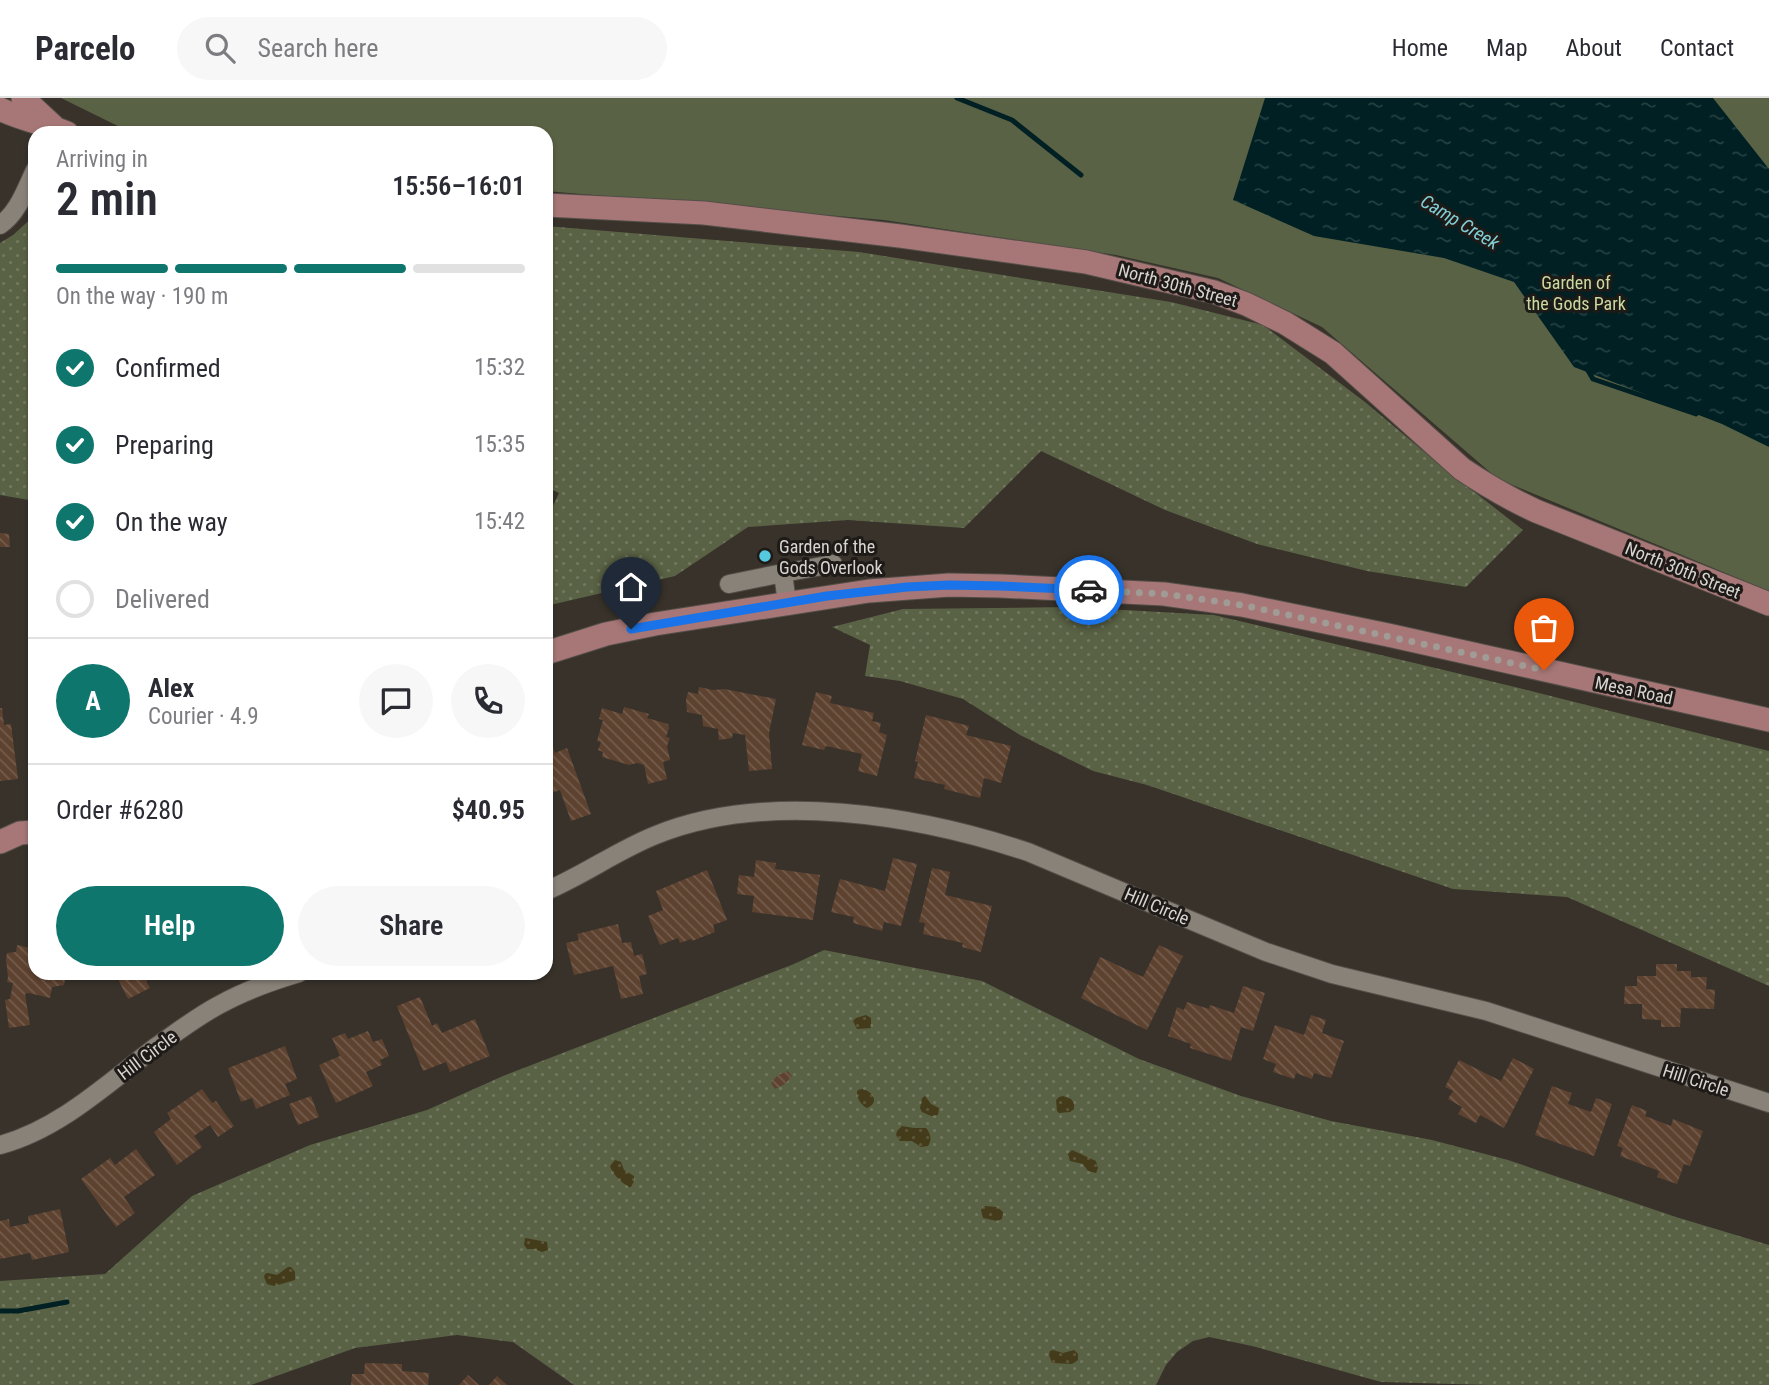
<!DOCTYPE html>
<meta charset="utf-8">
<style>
body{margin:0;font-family:"Roboto Condensed",sans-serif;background:#f7f7f7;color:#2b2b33;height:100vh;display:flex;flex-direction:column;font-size:26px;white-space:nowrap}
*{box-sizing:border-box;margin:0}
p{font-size:23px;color:#7c7c81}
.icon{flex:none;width:38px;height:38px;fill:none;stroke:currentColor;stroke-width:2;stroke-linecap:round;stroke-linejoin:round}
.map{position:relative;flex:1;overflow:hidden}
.drawer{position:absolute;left:28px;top:28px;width:525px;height:854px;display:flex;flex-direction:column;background:#fff;border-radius:21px;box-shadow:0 2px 5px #0004}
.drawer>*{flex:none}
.pin{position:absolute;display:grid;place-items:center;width:60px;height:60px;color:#fff;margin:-72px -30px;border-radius:50% 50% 50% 0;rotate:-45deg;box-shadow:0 0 7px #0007}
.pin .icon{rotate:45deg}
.courier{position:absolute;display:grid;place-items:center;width:70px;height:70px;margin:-35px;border:5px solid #1a73e8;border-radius:50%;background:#fff;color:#222;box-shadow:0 2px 9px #0007}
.headline em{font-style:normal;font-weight:600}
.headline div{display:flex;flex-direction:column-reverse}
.headline{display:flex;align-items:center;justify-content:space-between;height:119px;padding:0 28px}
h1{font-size:46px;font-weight:600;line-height:52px}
.bar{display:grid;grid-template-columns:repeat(4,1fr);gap:10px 7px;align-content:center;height:84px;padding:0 28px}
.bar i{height:9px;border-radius:5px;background:#e1e1e2}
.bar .current{background:#0f766e}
.bar p{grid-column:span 4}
.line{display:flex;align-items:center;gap:18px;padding:0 28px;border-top:2px solid #e1e1e2}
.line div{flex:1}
.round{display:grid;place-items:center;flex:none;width:74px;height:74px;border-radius:37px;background:#f7f7f7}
ol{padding:0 28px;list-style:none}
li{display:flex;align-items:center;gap:21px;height:77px}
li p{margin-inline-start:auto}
li .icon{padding:7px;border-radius:50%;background:#0f766e;color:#fff;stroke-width:4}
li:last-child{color:#7c7c81}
li i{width:38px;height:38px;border:4px solid #e1e1e2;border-radius:50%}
.action{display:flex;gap:14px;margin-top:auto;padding:14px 28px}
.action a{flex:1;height:80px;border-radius:42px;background:#0f766e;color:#fff;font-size:28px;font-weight:600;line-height:80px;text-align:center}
.action a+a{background:#f7f7f7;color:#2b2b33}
header{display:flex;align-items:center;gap:42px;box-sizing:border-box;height:98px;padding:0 35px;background:#fff;border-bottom:2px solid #e1e1e2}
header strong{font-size:33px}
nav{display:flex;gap:38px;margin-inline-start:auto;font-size:24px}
.search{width:490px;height:63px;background:#f7f7f7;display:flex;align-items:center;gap:18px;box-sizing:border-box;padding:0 24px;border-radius:38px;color:#7c7c81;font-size:26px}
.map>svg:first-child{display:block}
</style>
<header>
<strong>Parcelo</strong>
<div class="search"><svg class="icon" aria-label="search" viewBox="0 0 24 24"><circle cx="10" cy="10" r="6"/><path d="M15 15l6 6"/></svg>Search here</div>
<nav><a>Home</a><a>Map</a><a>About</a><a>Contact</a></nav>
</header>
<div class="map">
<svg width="1769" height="1287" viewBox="0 0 1769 1287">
<defs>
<pattern id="grass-dots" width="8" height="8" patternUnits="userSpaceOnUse" patternTransform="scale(1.75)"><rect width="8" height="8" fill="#5a6245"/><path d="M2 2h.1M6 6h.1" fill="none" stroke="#71785f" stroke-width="1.8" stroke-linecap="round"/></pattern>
<pattern id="sand-dots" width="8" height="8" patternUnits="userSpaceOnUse" patternTransform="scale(1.75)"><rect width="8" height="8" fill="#433b1a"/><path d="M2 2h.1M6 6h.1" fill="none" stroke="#5d563a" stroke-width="1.8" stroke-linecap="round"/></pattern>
<pattern id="water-ripples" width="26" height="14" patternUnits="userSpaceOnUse" patternTransform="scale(1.75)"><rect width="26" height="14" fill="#002023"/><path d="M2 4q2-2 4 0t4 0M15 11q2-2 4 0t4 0" fill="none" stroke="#244042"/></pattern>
<pattern id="building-back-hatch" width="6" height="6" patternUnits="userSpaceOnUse" patternTransform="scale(1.75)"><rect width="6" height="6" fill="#5e4230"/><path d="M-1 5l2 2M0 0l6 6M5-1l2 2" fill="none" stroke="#745c4d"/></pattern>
</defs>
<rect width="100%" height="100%" fill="#38322a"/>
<path fill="url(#grass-dots)" d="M35,117V403L0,397V145L13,137Z
M546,128L859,154L1171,204L1263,227L1365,304L1440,367L1523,432L1466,489L1367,473L1257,446L1165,412L1041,353L964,430L848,422L748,429L675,478L546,508V423L559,395L546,389Z
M1071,509L1214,517L1515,589L1769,653V888L1567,799L1453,791L1147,687L1093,673L1020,637L963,601L900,583L865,578L870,547L832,529L903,511Z
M824,852L982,883L1139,961L1241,998L1331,1023L1432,1042L1508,1062L1676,1119L1769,1147V1287H1490L1381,1284L1252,1248L1209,1239L1193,1243L1177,1254L1166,1267L1156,1287H574L513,1244L457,1237L355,1250L251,1287H0V1183L105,1176L192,1098L310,1047L427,1012L503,978L794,866Z"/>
<path fill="url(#sand-dots)" d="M866,917L871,920V930L857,931L853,923L856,920Z
M862,991C873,993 880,1005 867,1010C862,1008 856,999 857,994L858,992Z
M925,998L931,1006L939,1010L938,1017L931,1018L922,1014L920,1010L922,1000Z
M1063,998L1071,1001L1074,1005V1011L1070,1014L1059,1015L1057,1013L1056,1002L1059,999Z
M902,1028L914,1030H926C931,1036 932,1042 928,1048L921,1049L912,1043H900L896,1037L897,1033Z
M1072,1052L1096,1063L1098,1070L1096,1075L1088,1073L1083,1066L1070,1063L1068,1056Z
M615,1062L621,1064L624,1072L634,1078V1083L631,1089H629C621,1084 613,1077 610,1068Z
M984,1108L997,1109L1003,1114L1002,1121L997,1123L983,1120L981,1112Z
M525,1140L547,1144L548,1152L542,1154L535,1151H527L524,1147Z
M288,1169H291L295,1174V1182L274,1188L267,1186L264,1179L265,1176L268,1175L277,1177Z
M1053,1252L1063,1255L1074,1252L1078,1256V1262L1072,1266L1052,1265L1049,1257L1050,1253Z"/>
<path fill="#5a6245" d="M61,0H1769V493L1498,381L1322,229L1218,180L1116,157L884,122L546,93V35H132Z"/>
<path fill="url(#water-ripples)" d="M1265,0H1713L1769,71V349L1722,326L1574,269L1514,184L1444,160L1314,138L1233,102Z"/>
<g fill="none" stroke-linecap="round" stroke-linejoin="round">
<path stroke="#002023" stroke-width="5" d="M957,0L1012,22L1081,77
M1586,269L1593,281L1696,316
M0,1213H18L67,1204"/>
</g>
<path fill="url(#building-back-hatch)" d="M0,435L9,436L10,449H0Z
M699,589L713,592L724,591L776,601L769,635L772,671L749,673L745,637L733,635L732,640L719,642L718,631L703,628L702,617L687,614L686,602L688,594L698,596Z
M816,594L832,598L830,605L874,615L872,623L881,625L879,634L887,637L877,678L858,673L862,656L826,648L824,652L802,647Z
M624,609L649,616L647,620L668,626L669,630L666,639L670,640L667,648L670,662L663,664L667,681L648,686L644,667L637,665L629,667L602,659L603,654L598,652L601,644L597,643L603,622L599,621L602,610L622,616Z
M0,610H2L4,627L11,626L18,681L0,683Z
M926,617L969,628L966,637L1011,648L1001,685L984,680L980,700L944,691L945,687L914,680L918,664L915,663Z
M552,646L555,655L567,650L591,716L571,723L560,692L546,697V648Z
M893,760L917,766L901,828L884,824L882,833L853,825L854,819L831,814L840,781L885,793Z
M756,762L776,765L775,771L820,777L813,822L752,814L754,798L737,796L739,777L754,779Z
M932,770L950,774L945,797L992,808L981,854L962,849L963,845L923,836L925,825L919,824Z
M707,772L727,822L713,827L715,834L692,843L691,841L680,845L678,840L660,847L648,818L663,812L656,793Z
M618,826L622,845L631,844L634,858L642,856L647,876L639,878L643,896L621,901L613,868L574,877L566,845L579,842L577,836Z
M17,847L35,851V875H66L64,887L52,889L50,900L29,895L25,896L30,927L9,930L5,902L10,901L13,885L7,884L8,879L6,861L7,855L16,854Z
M1159,847L1183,858L1147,932L1081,900L1100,859L1143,879Z
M1656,866H1677V873H1691V879H1707L1706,891L1715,892L1714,911L1681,910L1680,929H1661V922L1642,921V906H1624L1625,888H1637V878H1656Z
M111,875H146L149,881L146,883L150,890L128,901L116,877L113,879Z
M1243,888L1265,895L1253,933L1241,929L1231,963L1190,950L1191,946L1168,938L1177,909L1184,912L1187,904L1209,911L1210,907L1234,915Z
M420,899L432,928L437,925L442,935L475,921L490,958L450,974L446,964L423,973L397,908Z
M1311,917L1326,922L1322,935L1344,943L1331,980L1314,975L1312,981L1296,975L1294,981L1273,974L1276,966L1263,961L1275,927L1304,937Z
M368,933L373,944L382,941L389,958L380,962L382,967L366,974L373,988L336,1005L319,967L340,958L332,940L345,935L348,941Z
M285,948L297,981L285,986L290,997L256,1011L252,1000L241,1004L228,970Z
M1513,960L1534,971L1504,1030L1480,1017L1476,1025L1458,1016L1462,1009L1448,1001L1453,993L1445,989L1459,962L1501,983Z
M788,973L792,978L785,986L775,991L771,985L778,977Z
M1552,988L1572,995L1568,1006L1591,1014L1596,1000L1612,1006L1594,1058L1535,1037Z
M202,991L212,1005L216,1003L234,1028L218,1039L210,1027L194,1038L202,1049L177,1067L154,1034L171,1021L167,1015Z
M311,998L319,1019L298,1027L289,1006Z
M1632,1007L1647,1013L1645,1018L1671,1028L1673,1021L1703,1033L1690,1068L1684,1066L1677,1086L1657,1079L1659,1073L1620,1058L1623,1050L1617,1048Z
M136,1051L155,1077L124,1099L135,1115L116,1129L81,1081L110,1060L115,1067Z
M60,1111L69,1154L32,1162L30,1155L0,1161V1123L9,1121L10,1129L29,1125L28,1118Z
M365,1265L402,1266V1273L429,1275L428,1287H351L352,1276H364Z
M468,1277L479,1287H459Z
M497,1278L507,1287H489Z"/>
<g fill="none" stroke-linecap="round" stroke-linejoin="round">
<g stroke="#534e48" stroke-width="20">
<path id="minor" d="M0,127C18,115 26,91 35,72
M729,486L783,475
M787,505L783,475L833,466
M546,793C584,777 618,752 656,737C767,692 917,717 1028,754L1266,854L1332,876L1486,913L1769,1005
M0,1047C60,1031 109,984 157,948C177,934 198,918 219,907C244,893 272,883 299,875"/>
</g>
<g stroke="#534e48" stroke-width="25">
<path id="major" d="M23,0L53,28
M0,11C21,22 45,25 67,35
M546,107L704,115L900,138L1086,164L1214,194L1246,206L1285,225L1333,255L1462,371C1486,387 1510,401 1536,413L1769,506
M546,555L606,536L655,526L869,493L949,487L1000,488L1164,496L1242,507L1388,537L1769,622
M0,744L20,735L35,734"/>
</g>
<use href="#minor" stroke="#898279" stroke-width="18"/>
<use href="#major" stroke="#a67776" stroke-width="23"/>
</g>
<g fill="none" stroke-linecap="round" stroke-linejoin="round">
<path stroke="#a09b95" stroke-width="7" stroke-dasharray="0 12.6" d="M1089,492L1164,496L1242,507L1544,572"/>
<path stroke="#1a73e8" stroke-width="9" d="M631,531L827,498L907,489L949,487L1000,488L1089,492"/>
</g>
<circle fill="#56c9e0" stroke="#1d1a17" stroke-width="2.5" cx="765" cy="458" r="7"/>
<g text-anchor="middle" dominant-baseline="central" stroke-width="6" stroke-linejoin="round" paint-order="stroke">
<g font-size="18" fill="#c9daa0" stroke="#1d1a17">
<text x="1576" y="184">Garden of<tspan x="1576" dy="21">the Gods Park</tspan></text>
</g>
<g font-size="18" fill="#d8d4cf" stroke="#1d1a17">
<text transform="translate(1178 187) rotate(15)">North 30th Street</text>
<text transform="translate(1683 472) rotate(22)">North 30th Street</text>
<text transform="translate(1634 592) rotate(12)">Mesa Road</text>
<text transform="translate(1157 808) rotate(23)">Hill Circle</text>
<text transform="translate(147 957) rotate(-37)">Hill Circle</text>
<text transform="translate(1696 982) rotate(18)">Hill Circle</text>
</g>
<g font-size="18" fill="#d8d4cf" stroke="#1d1a17" text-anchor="start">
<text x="779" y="448">Garden of the<tspan x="779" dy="21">Gods Overlook</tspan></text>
</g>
<g font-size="19" font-style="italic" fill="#80cfd6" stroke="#1d1a17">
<text transform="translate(1460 124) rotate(31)">Camp Creek</text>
</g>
</g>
</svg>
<div class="pin" style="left:1544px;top:572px;background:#ea580c"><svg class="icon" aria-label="bag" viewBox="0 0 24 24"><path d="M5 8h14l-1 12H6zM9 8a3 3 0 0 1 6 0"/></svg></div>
<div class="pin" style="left:631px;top:531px;background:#1f2937"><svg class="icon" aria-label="home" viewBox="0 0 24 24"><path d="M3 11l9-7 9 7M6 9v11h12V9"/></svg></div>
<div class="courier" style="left:1089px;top:492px"><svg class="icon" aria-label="car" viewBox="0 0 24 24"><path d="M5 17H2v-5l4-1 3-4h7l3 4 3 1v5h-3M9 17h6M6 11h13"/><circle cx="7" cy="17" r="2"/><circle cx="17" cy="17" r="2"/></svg></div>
<section class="drawer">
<div class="headline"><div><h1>2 min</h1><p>Arriving in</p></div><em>15:56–16:01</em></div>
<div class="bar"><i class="current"></i><i class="current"></i><i class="current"></i><i></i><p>On the way · 190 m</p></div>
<ol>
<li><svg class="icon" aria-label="check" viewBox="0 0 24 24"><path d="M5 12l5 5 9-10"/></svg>Confirmed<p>15:32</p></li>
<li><svg class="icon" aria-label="check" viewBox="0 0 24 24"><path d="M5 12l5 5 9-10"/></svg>Preparing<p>15:35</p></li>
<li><svg class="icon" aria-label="check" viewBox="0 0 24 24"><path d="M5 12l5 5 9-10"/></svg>On the way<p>15:42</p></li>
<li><i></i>Delivered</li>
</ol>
<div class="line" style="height:126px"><b class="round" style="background:#0f766e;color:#fff">A</b><div><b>Alex</b><p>Courier · 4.9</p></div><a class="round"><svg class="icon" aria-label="chat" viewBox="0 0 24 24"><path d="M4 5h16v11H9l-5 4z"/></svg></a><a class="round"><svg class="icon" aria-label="phone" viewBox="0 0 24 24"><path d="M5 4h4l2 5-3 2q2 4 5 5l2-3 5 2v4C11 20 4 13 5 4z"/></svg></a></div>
<div class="line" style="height:91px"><div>Order #6280</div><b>$40.95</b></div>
<div class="action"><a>Help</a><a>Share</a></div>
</section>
</div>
